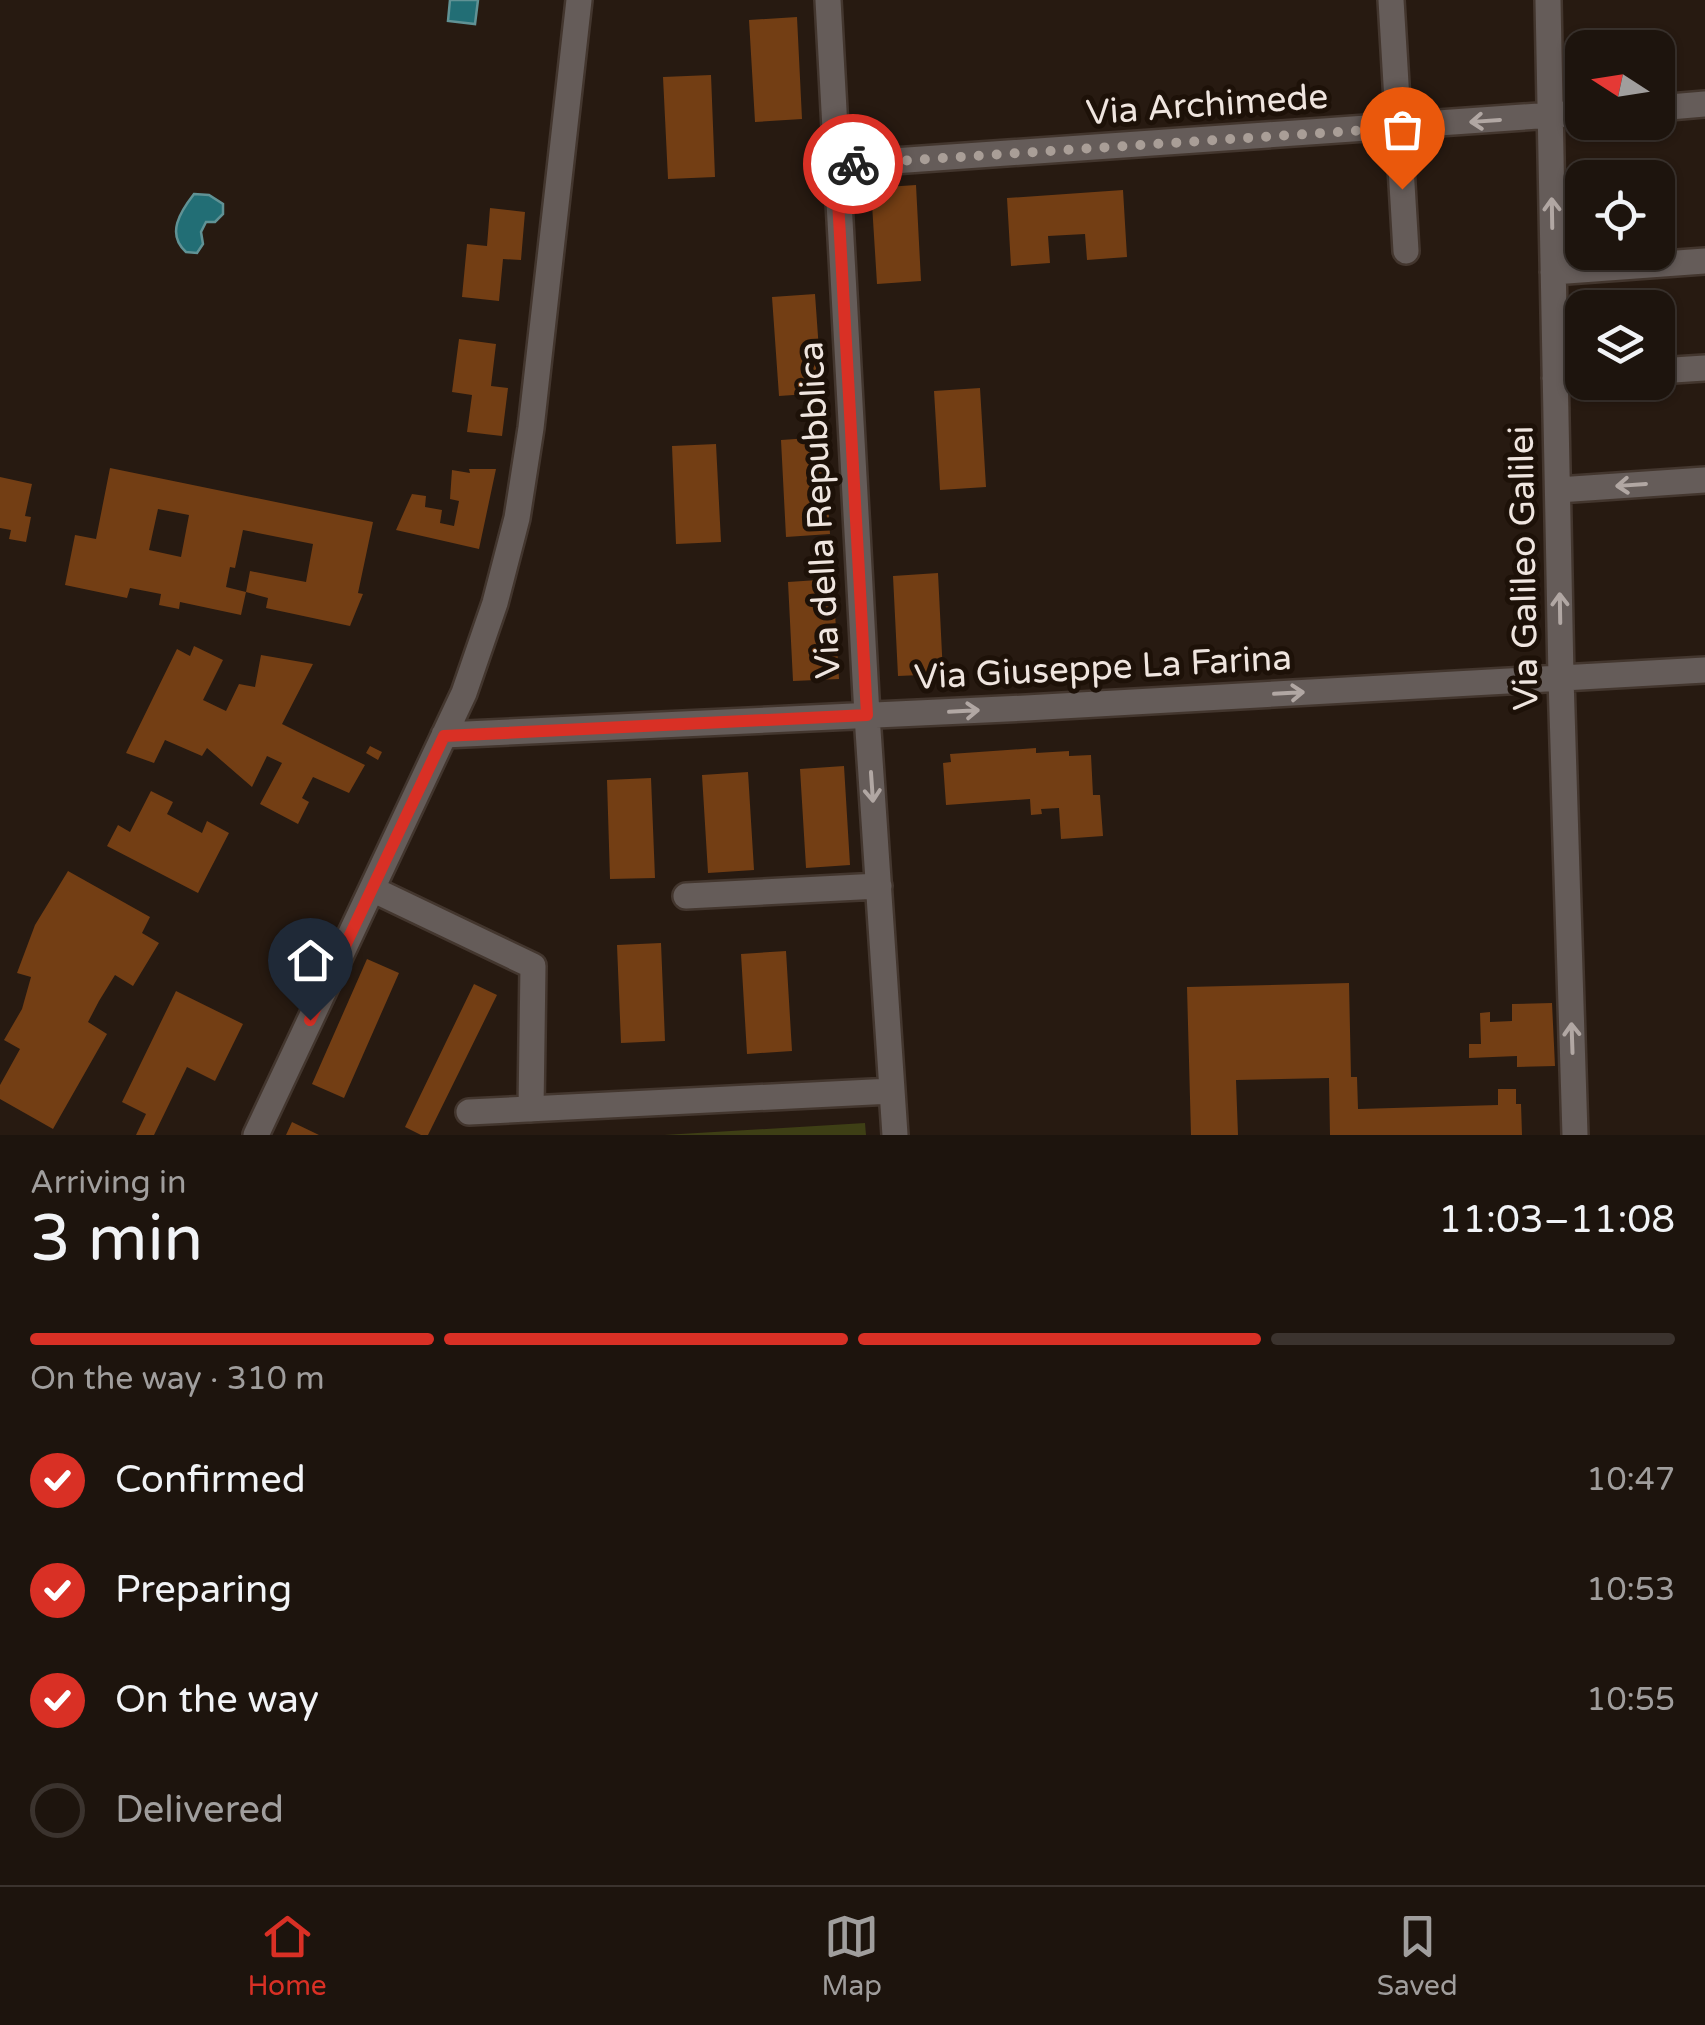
<!DOCTYPE html>
<meta charset="utf-8">
<style>
body{margin:0;font-family:"Varela Round",sans-serif;background:#251d16;color:#f1f3f6;height:100vh;display:flex;flex-direction:column;font-size:38px;white-space:nowrap}
*{box-sizing:border-box;margin:0}
p{font-size:32px;color:#a09e9d}
.icon{flex:none;width:55px;height:55px;fill:none;stroke:currentColor;stroke-width:2;stroke-linecap:round;stroke-linejoin:round}
.map{position:relative;height:1135px;overflow:hidden}
.details{display:flex;flex-direction:column;background:#1d140d;flex:1}
.details>*{flex:none}
.needle{width:65px;rotate:282deg}
.tools{position:absolute;left:1565px;top:30px;display:grid;gap:20px}
.tools a{display:grid;place-items:center;width:110px;height:110px;border-radius:20px;background:#1d140d;box-shadow:0 2px 8px #0004,0 0 0 2px #3b332e;font-size:50px}
.pin{position:absolute;display:grid;place-items:center;width:85px;height:85px;color:#fff;margin:-102px -42px;border-radius:50% 50% 50% 0;rotate:-45deg;box-shadow:0 0 10px #0007}
.pin .icon{rotate:45deg}
.courier{position:absolute;display:grid;place-items:center;width:100px;height:100px;margin:-50px;border:8px solid #d93025;border-radius:50%;background:#fff;color:#222;box-shadow:0 2px 12px #0007}
.headline em{font-style:normal;font-weight:600}
.headline div{display:flex;flex-direction:column-reverse}
.headline{display:flex;align-items:center;justify-content:space-between;height:170px;padding:0 30px}
h1{font-size:65px;font-weight:600;line-height:75px}
.bar{display:grid;grid-template-columns:repeat(4,1fr);gap:15px 10px;align-content:center;height:120px;padding:0 30px}
.bar i{height:12px;border-radius:8px;background:#3b332e}
.bar .selected{background:#d93025}
.bar p{grid-column:span 4}
ol{padding:0 30px;list-style:none}
li{display:flex;align-items:center;gap:30px;height:110px}
li p{margin-inline-start:auto}
li .icon{padding:10px;border-radius:50%;background:#d93025;color:#fff;stroke-width:4}
li:last-child{color:#a09e9d}
li i{width:55px;height:55px;border:5px solid #3b332e;border-radius:50%}
.tab-bar{display:flex;justify-content:space-around;align-items:center;height:140px;border-top:2px solid #3b332e;background:#1d140d;font-size:28px;color:#a09e9d}
.tab-bar a{display:grid;justify-items:center;gap:5px}
.tab-bar .selected{color:#d93025}
.map>svg:first-child{display:block}
</style>
<div class="map">
<svg width="1705" height="1135" viewBox="0 0 1705 1135">
<rect width="100%" height="100%" fill="#271a11"/>
<path fill="#3e3f15" d="M865,1123L866,1135H664Z"/>
<path fill="#226e75" stroke="#609295" stroke-width="2.5" d="M450,0H478L475,24L448,21Z
M194,194L209,195L223,204V214L215,222H206L201,232L203,244L197,253L186,252C166,234 180,212 194,194Z"/>
<path fill="#733e14" fill-rule="evenodd" d="M797,17L802,119L755,122L749,20Z
M711,75L715,177L668,179L663,77Z
M916,185L921,281L877,284L871,188Z
M1123,190L1127,257L1087,260L1085,234L1048,236L1050,263L1011,266L1007,198Z
M490,208L525,212L521,260L503,259L499,301L462,297L467,244L487,246Z
M815,294L822,393L779,396L772,297Z
M459,339L496,344L491,386L508,388L502,436L467,432L472,395L452,392Z
M980,388L986,487L940,490L934,391Z
M824,437L830,534L786,537L781,440Z
M716,444L721,542L676,544L672,446Z
M110,468L373,522L358,593L363,594L350,626L266,608L268,598L246,592L250,571L306,582L313,544L243,530L235,568L230,567L226,587L246,592L241,615L180,602L179,609L159,605L161,594L130,588L127,598L65,585L75,535L96,539ZM158,509L189,515L181,557L149,550Z
M469,469H496L479,549L396,530L412,494L426,496L425,507L442,510L440,523L454,526L459,501L450,499L452,470L470,473Z
M0,477L32,484L25,516L31,517L26,542L9,539L11,530L0,528Z
M938,573L943,674L898,676L893,576Z
M833,579L839,679L793,681L788,582Z
M194,646L223,660L203,700L226,711L239,684L255,687L261,655L313,664L282,724L365,765L349,793L313,777L302,798L309,802L298,824L260,804L282,763L267,756L252,787L207,748L202,756L165,740L154,763L126,753L177,649L190,656Z
M370,746L382,752L378,760L366,753Z
M1036,748V753L1069,751V756L1091,755L1093,795H1100L1103,836L1061,839L1059,808L1041,809L1042,814L1031,815L1030,799L946,805L943,763L951,762L950,754Z
M844,766L850,865L806,868L800,769Z
M748,772L754,870L708,873L702,775Z
M651,778L655,878L610,879L607,780Z
M151,791L173,802L167,814L202,833L207,821L229,833L198,893L107,846L118,825L130,832Z
M68,871L150,917L142,933L159,943L133,986L115,975L99,1001L88,1022L107,1034L53,1129L0,1099V1085L20,1049L4,1040L22,1009L31,977L17,973L35,925Z
M661,943L665,1041L621,1043L617,945Z
M786,951L792,1051L747,1054L741,954Z
M367,959L399,973L344,1098L312,1084Z
M1349,983L1351,1077H1357L1358,1109L1498,1105V1089H1516V1104H1521L1522,1135H1330L1329,1078L1236,1080L1238,1135H1191L1187,987Z
M474,984L497,995L428,1135H421L405,1127Z
M176,991L243,1024L215,1081L187,1067L154,1135H136L146,1114L122,1102Z
M1552,1003L1555,1066L1517,1067V1056L1469,1058V1044H1481L1480,1013L1490,1012V1022L1512,1021V1004Z
M292,1122L319,1135H286Z"/>
<g fill="none" stroke-linecap="round" stroke-linejoin="round">
<g stroke="#43362e" stroke-width="30">
<path id="minor" d="M828,0L867,715L895,1135
M1391,0L1406,251
M1548,0L1561,678L1575,1135
M1658,108L1705,104
M836,165L1582,113
M1553,272L1705,261
M1658,371L1705,368
M1555,378L1582,376
M1558,490L1705,480
M444,735L1026,708L1705,670
M372,889L533,966L531,1109
M686,896L879,886
M469,1112L892,1091
M256,1135L464,693L495,603L517,518L531,428L579,0"/>
</g>
<use href="#minor" stroke="#655c59" stroke-width="25"/>
</g>
<defs><path id="oneway-shaft" d="M-6 0H5M1.5-3L5.5 0L1.5 3" fill="none" stroke-width="1.6" stroke-linecap="round" stroke-linejoin="round" transform="scale(2.5)"/></defs>
<g stroke="#b1a7a3">
<use href="#oneway-shaft" transform="translate(1485 121) rotate(176)"/>
<use href="#oneway-shaft" transform="translate(1552 213) rotate(-91)"/>
<use href="#oneway-shaft" transform="translate(1631 485) rotate(176)"/>
<use href="#oneway-shaft" transform="translate(1560 608) rotate(-91)"/>
<use href="#oneway-shaft" transform="translate(1289 693) rotate(-3)"/>
<use href="#oneway-shaft" transform="translate(964 711) rotate(-3)"/>
<use href="#oneway-shaft" transform="translate(872 787) rotate(86)"/>
<use href="#oneway-shaft" transform="translate(1572 1038) rotate(-92)"/>
</g>
<g fill="none" stroke-linecap="round" stroke-linejoin="round">
<path stroke="#a99e97" stroke-width="10" stroke-dasharray="0 18" d="M853,164L1398,128L1402,189"/>
<path stroke="#d93025" stroke-width="12" d="M310,1020L444,736L867,715L836,165L853,164"/>
</g>
<g text-anchor="middle" dominant-baseline="central" stroke-width="10" stroke-linejoin="round" paint-order="stroke">
<g font-size="35" fill="#efe5df" stroke="#1d1108">
<text transform="translate(1207 105) rotate(-4)">Via Archimede</text>
<text transform="translate(820 510) rotate(-93)">Via della Repubblica</text>
<text transform="translate(1524 568) rotate(-91)">Via Galileo Galilei</text>
<text transform="translate(1103 668) rotate(-3)">Via Giuseppe La Farina</text>
</g>
</g>
</svg>
<div class="tools">
<a><svg class="needle" viewBox="-14 -14 28 28"><path d="M0-13l5 13h-10z" fill="#e53935"/><path d="M0 13l5-13h-10z" fill="#a09e9d"/></svg></a>
<a><svg class="icon" aria-label="locate" viewBox="0 0 24 24"><circle cx="12" cy="12" r="6"/><path d="M12 2v4M12 18v4M2 12h4M18 12h4"/></svg></a>
<a><svg class="icon" aria-label="layers" viewBox="0 0 24 24"><path d="M12 4l9 5-9 5-9-5zM3 14l9 5 9-5"/></svg></a>
</div>
<div class="pin" style="left:1402px;top:189px;background:#ea580c"><svg class="icon" aria-label="bag" viewBox="0 0 24 24"><path d="M5 8h14l-1 12H6zM9 8a3 3 0 0 1 6 0"/></svg></div>
<div class="pin" style="left:310px;top:1020px;background:#1f2937"><svg class="icon" aria-label="home" viewBox="0 0 24 24"><path d="M3 11l9-7 9 7M6 9v11h12V9"/></svg></div>
<div class="courier" style="left:853px;top:164px"><svg class="icon" aria-label="bike" viewBox="0 0 24 24"><circle cx="6" cy="16" r="4"/><circle cx="18" cy="16" r="4"/><path d="M6 16l4-8h5l3 8M10 8l3 8H6M13 5h3"/></svg></div>
</div>
<section class="details">
<div class="headline"><div><h1>3 min</h1><p>Arriving in</p></div><em>11:03–11:08</em></div>
<div class="bar"><i class="selected"></i><i class="selected"></i><i class="selected"></i><i></i><p>On the way · 310 m</p></div>
<ol>
<li><svg class="icon" aria-label="check" viewBox="0 0 24 24"><path d="M5 12l5 5 9-10"/></svg>Confirmed<p>10:47</p></li>
<li><svg class="icon" aria-label="check" viewBox="0 0 24 24"><path d="M5 12l5 5 9-10"/></svg>Preparing<p>10:53</p></li>
<li><svg class="icon" aria-label="check" viewBox="0 0 24 24"><path d="M5 12l5 5 9-10"/></svg>On the way<p>10:55</p></li>
<li><i></i>Delivered</li>
</ol>
</section>
<nav class="tab-bar">
<a class="selected"><svg class="icon" aria-label="home" viewBox="0 0 24 24"><path d="M3 11l9-7 9 7M6 9v11h12V9"/></svg>Home</a>
<a><svg class="icon" aria-label="map" viewBox="0 0 24 24"><path d="M3 6l6-2 6 2 6-2v14l-6 2-6-2-6 2zM9 4v14M15 6v14"/></svg>Map</a>
<a><svg class="icon" aria-label="saved" viewBox="0 0 24 24"><path d="M7 4h10v16l-5-4-5 4z"/></svg>Saved</a>
</nav>
